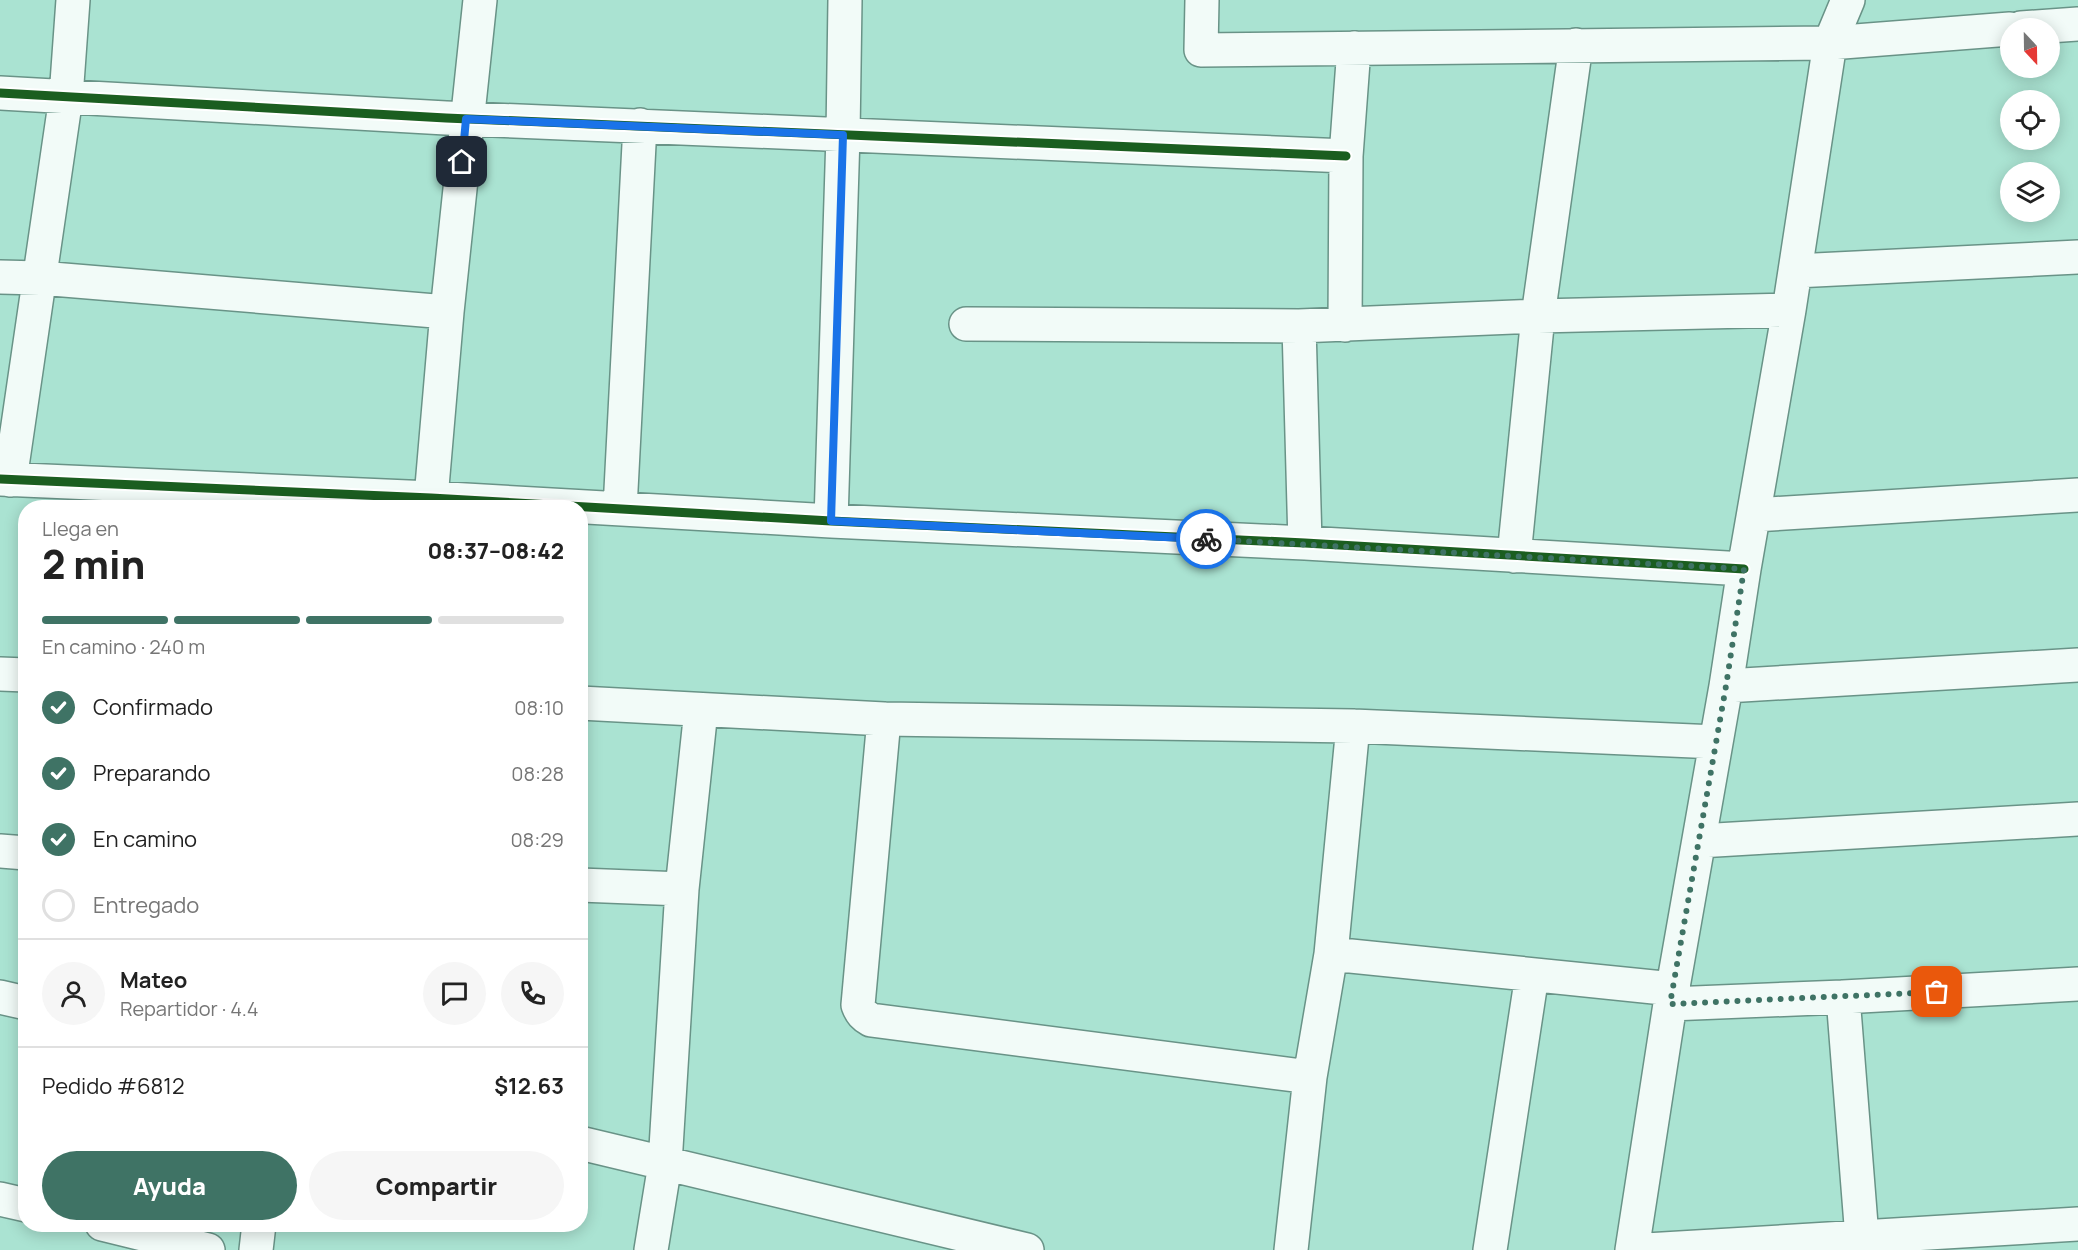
<!DOCTYPE html>
<html lang="es">
<meta charset="utf-8">
<style>
body{margin:0;font-family:Manrope,sans-serif;background:#f6f6f6;color:#222;height:100vh;display:flex;flex-direction:column;font-size:22px;white-space:nowrap}
*{box-sizing:border-box;margin:0}
p{font-size:20px;color:#767676}
.icon{flex:none;width:33px;height:33px;fill:none;stroke:currentColor;stroke-width:2;stroke-linecap:round;stroke-linejoin:round}
.map{position:relative;flex:1;overflow:hidden}
.drawer{position:absolute;left:18px;top:500px;width:570px;height:732px;display:flex;flex-direction:column;background:#fff;border-radius:24px;box-shadow:0 3px 15px #0003}
.drawer>*{flex:none}
.needle{width:39px;rotate:158deg}
.controls{position:absolute;left:2000px;top:18px;display:grid;gap:12px}
.controls a{display:grid;place-items:center;width:60px;height:60px;border-radius:50%;background:#fff;box-shadow:0 3px 15px #0003;font-size:30px}
.pin{position:absolute;display:grid;place-items:center;width:51px;height:51px;color:#fff;margin:-26px;border-radius:12px;box-shadow:0 3px 9px #0006}
.courier{position:absolute;display:grid;place-items:center;width:60px;height:60px;margin:-30px;border:4px solid #1a73e8;border-radius:50%;background:#fff;color:#222;box-shadow:0 2px 8px #0007}
.headline em{font-style:normal;font-weight:800}
.headline div{display:flex;flex-direction:column-reverse}
.headline{display:flex;align-items:center;justify-content:space-between;height:102px;padding:0 24px}
h1{font-size:39px;font-weight:800;line-height:45px}
.bar{display:grid;grid-template-columns:repeat(4,1fr);gap:9px 6px;align-content:center;height:72px;padding:0 24px}
.bar i{height:8px;border-radius:4px;background:#e0e0e0}
.bar .active{background:#3f7365}
.bar p{grid-column:span 4}
.line{display:flex;align-items:center;gap:15px;padding:0 24px;border-top:2px solid #e0e0e0}
.line div{flex:1}
.round{display:grid;place-items:center;flex:none;width:63px;height:63px;border-radius:32px;background:#f6f6f6}
ol{padding:0 24px;list-style:none}
li{display:flex;align-items:center;gap:18px;height:66px}
li p{margin-inline-start:auto}
li .icon{padding:6px;border-radius:50%;background:#3f7365;color:#fff;stroke-width:4}
li:last-child{color:#767676}
li i{width:33px;height:33px;border:3px solid #e0e0e0;border-radius:50%}
.action{display:flex;gap:12px;margin-top:auto;padding:12px 24px}
.action a{flex:1;height:69px;border-radius:36px;background:#3f7365;color:#fff;font-size:24px;font-weight:800;line-height:69px;text-align:center}
.action a+a{background:#f6f6f6;color:#222}
.map>svg:first-child{display:block}
</style>
<div class="map">
<svg width="2078" height="1250" viewBox="0 0 2078 1250">
<rect width="100%" height="100%" fill="#aae3d2"/>
<g fill="none" stroke-linecap="round" stroke-linejoin="round">
<g stroke="#699387" stroke-width="36">
<path id="street" d="M1202,0L1201,50L1830,43L2010,29
M2021,28L2078,24
M0,93L446,118L1346,156
M1795,271L2078,257
M0,277L40,278L447,312
M966,324L1299,326L1538,316L1789,310
M1345,325L1346,156L1354,48
M1299,326L1305,543
M0,479L431,498L831,521L1305,543L1744,569
M10,480L66,97L73,0
M431,498L447,312L480,0
M620,509L640,125
M1754,515L2078,495
M831,521L843,135L845,0
M1514,556L1538,316L1576,45
M0,674L26,675
M1726,686L2078,665
M580,703L884,719L1353,726L1716,742
M884,719L858,1005C861,1013 864,1016 871,1020L1310,1077
M1699,841L2078,819
M0,851L26,853
M580,885L682,889
M1331,954L1673,989
M0,997L26,1003
M1843,997L1863,1250
M1670,1004L1843,997L2078,984
M580,1143L1027,1250
M0,1199L26,1205
M102,1224L208,1250
M256,1250L259,1224
M651,1250L665,1164L682,889L701,710
M1291,1250L1310,1077L1331,954L1353,726
M1490,1250L1532,975
M1632,1250L1670,1004L1726,686L1744,569L1789,310L1830,43L1848,0
M1646,1250L2078,1224"/>
</g>
<use href="#street" stroke="#f2fbf8" stroke-width="33"/>
<g stroke="#fff" stroke-width="13">
<path id="cycleway" d="M0,93L446,118L1346,156
M0,479L431,498L831,521L1305,543L1744,569"/>
</g>
<use href="#cycleway" stroke="#1b5e20" stroke-width="9"/>
</g>
<g fill="none" stroke-linecap="round" stroke-linejoin="round">
<path stroke="#3f7365" stroke-width="6" stroke-dasharray="0 10.8" d="M1206,539L1744,569L1726,686L1670,1004L1937,992"/>
<path stroke="#1a73e8" stroke-width="8" d="M462,162L466,119L843,135L831,521L1206,539"/>
</g>
</svg>
<div class="controls">
<a><svg class="needle" viewBox="-14 -14 28 28"><path d="M0-13l5 13h-10z" fill="#e53935"/><path d="M0 13l5-13h-10z" fill="#767676"/></svg></a>
<a><svg class="icon" aria-label="locate" viewBox="0 0 24 24"><circle cx="12" cy="12" r="6"/><path d="M12 2v4M12 18v4M2 12h4M18 12h4"/></svg></a>
<a><svg class="icon" aria-label="layers" viewBox="0 0 24 24"><path d="M12 4l9 5-9 5-9-5zM3 14l9 5 9-5"/></svg></a>
</div>
<div class="pin" style="left:1937px;top:992px;background:#ea580c"><svg class="icon" aria-label="bag" viewBox="0 0 24 24"><path d="M5 8h14l-1 12H6zM9 8a3 3 0 0 1 6 0"/></svg></div>
<div class="pin" style="left:462px;top:162px;background:#1f2937"><svg class="icon" aria-label="home" viewBox="0 0 24 24"><path d="M3 11l9-7 9 7M6 9v11h12V9"/></svg></div>
<div class="courier" style="left:1206px;top:539px"><svg class="icon" aria-label="bike" viewBox="0 0 24 24"><circle cx="6" cy="16" r="4"/><circle cx="18" cy="16" r="4"/><path d="M6 16l4-8h5l3 8M10 8l3 8H6M13 5h3"/></svg></div>
<section class="drawer">
<div class="headline"><div><h1>2 min</h1><p>Llega en</p></div><em>08:37–08:42</em></div>
<div class="bar"><i class="active"></i><i class="active"></i><i class="active"></i><i></i><p>En camino · 240 m</p></div>
<ol>
<li><svg class="icon" aria-label="check" viewBox="0 0 24 24"><path d="M5 12l5 5 9-10"/></svg>Confirmado<p>08:10</p></li>
<li><svg class="icon" aria-label="check" viewBox="0 0 24 24"><path d="M5 12l5 5 9-10"/></svg>Preparando<p>08:28</p></li>
<li><svg class="icon" aria-label="check" viewBox="0 0 24 24"><path d="M5 12l5 5 9-10"/></svg>En camino<p>08:29</p></li>
<li><i></i>Entregado</li>
</ol>
<div class="line" style="height:108px"><a class="round"><svg class="icon" aria-label="person" viewBox="0 0 24 24"><circle cx="12" cy="8" r="4"/><path d="M4 21q1-7 8-7t8 7"/></svg></a><div><b>Mateo</b><p>Repartidor · 4.4</p></div><a class="round"><svg class="icon" aria-label="chat" viewBox="0 0 24 24"><path d="M4 5h16v11H9l-5 4z"/></svg></a><a class="round"><svg class="icon" aria-label="phone" viewBox="0 0 24 24"><path d="M5 4h4l2 5-3 2q2 4 5 5l2-3 5 2v4C11 20 4 13 5 4z"/></svg></a></div>
<div class="line" style="height:78px"><div>Pedido #6812</div><b>$12.63</b></div>
<div class="action"><a>Ayuda</a><a>Compartir</a></div>
</section>
</div>
